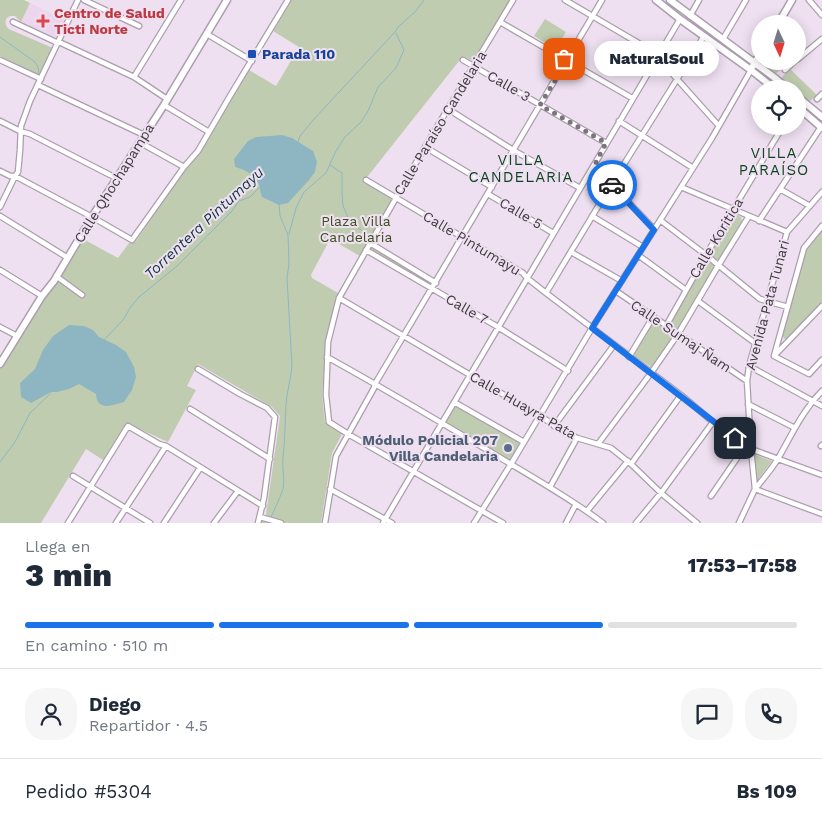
<!DOCTYPE html>
<html lang="es">
<meta charset="utf-8">
<style>
body{margin:0;font-family:"Work Sans",sans-serif;background:#f6f6f7;color:#1f2937;height:100vh;display:flex;flex-direction:column;font-size:19px;white-space:nowrap}
*{box-sizing:border-box;margin:0}
p{font-size:16px;color:#747a83}
.icon{flex:none;width:28px;height:28px;fill:none;stroke:currentColor;stroke-width:2;stroke-linecap:round;stroke-linejoin:round}
.map{position:relative;height:523px;overflow:hidden}
.sheet{display:flex;flex-direction:column;background:#fff;flex:1}
.sheet>*{flex:none}
.needle{width:32px;rotate:176deg}
.tools{position:absolute;left:751px;top:15px;display:grid;gap:10px}
.tools a{display:grid;place-items:center;width:55px;height:55px;border-radius:50%;background:#fff;box-shadow:0 2px 12px #0003;font-size:25px}
.pin{position:absolute;display:grid;place-items:center;width:42px;height:42px;color:#fff;margin:-21px;border-radius:10px;box-shadow:0 2px 8px #0006}
.courier{position:absolute;display:grid;place-items:center;width:50px;height:50px;margin:-25px;border:4px solid #1a73e8;border-radius:50%;background:#fff;color:#222;box-shadow:0 1px 6px #0007}
.bubble{position:absolute;height:35px;border-radius:18px;background:#fff;box-shadow:0 2px 12px #0003;font-size:16px;font-weight:800;line-height:35px;text-align:center}
.overview em{font-style:normal;font-weight:800}
.overview div{display:flex;flex-direction:column-reverse}
.overview{display:flex;align-items:center;justify-content:space-between;height:85px;padding:0 25px}
h1{font-size:32px;font-weight:800;line-height:38px}
.bar{display:grid;grid-template-columns:repeat(4,1fr);gap:8px 5px;align-content:center;height:60px;padding:0 25px}
.bar i{height:6px;border-radius:4px;background:#e0e1e3}
.bar .selected{background:#1a73e8}
.bar p{grid-column:span 4}
.line{display:flex;align-items:center;gap:12px;padding:0 25px;border-top:1px solid #e0e1e3}
.line div{flex:1}
.round{display:grid;place-items:center;flex:none;width:52px;height:52px;border-radius:20px;background:#f6f6f7}
.map>svg:first-child{display:block}
</style>
<div class="map">
<svg width="822" height="523" viewBox="0 0 822 523">
<rect width="100%" height="100%" fill="#efe0f1"/>
<path fill="#ebd6ee" d="M30,3L65,20L57,38L21,22Z"/>
<path fill="#c0ccb0" d="M0,0H24L30,3L21,22L15,16H10L6,19C5,24 6,28 11,30L53,48L41,73L37,74L0,56Z
M291,0H510L473,61L463,56L364,181L393,199L360,256L330,239L311,275L312,278L338,293L327,333L322,394L325,422L342,434L332,453L321,523H260L266,515L280,416L272,407L198,364L187,386L196,390L168,442L126,423L103,460L86,449L41,523H0V369L83,239L118,258L129,243L136,241L179,178L201,152L209,135L249,70L276,86L299,47L273,31Z
M545,19L566,32L555,49L534,36Z
M760,61H783L787,65L775,74L760,62Z
M790,69L817,95L809,102L798,92V89H793L781,78Z
M735,214L741,217L742,221L720,259L715,260L711,256L710,253L732,215Z
M822,228V303L787,338L785,339L782,336V334L807,247Z
M372,246L433,283L431,286L370,250V247Z
M707,260H709L714,265V268L679,328L675,329L671,326L670,322Z
M653,322H657L674,333L675,335L653,366L651,367L635,356L634,352Z
M456,404L521,442L511,459H507L447,425L446,420Z
M753,454L772,461L757,481Z"/>
<path fill="#8eb6c2" d="M282,135L292,138L313,151L317,162L315,172L309,180L288,203L279,205L262,197C260,192 260,185 257,180C253,173 242,169 235,167L234,159L248,141L256,137Z
M69,325L84,326L93,330L99,337L116,345L126,352L134,367L136,377L132,390L124,402C112,405 97,412 96,394L79,384L69,389L57,392H51L31,403L21,397L20,383L35,369L43,350L53,336Z"/>
<g fill="none" stroke-linecap="round" stroke-linejoin="round">
<path stroke="#8eb6c2" stroke-width="1" d="M0,37L35,62L38,67L39,74
M298,142L300,136L314,119L395,32L398,27L415,12L424,0
M330,165L342,173V194L343,206L351,224L363,231L368,237
M289,234L296,208L304,192L326,173L336,151L345,137L361,122L368,111L378,87L396,68L404,50L396,33
M103,341L123,320L130,308L139,297L177,266L232,211L239,201L250,197L260,187
M0,462L15,442L30,413L51,393
M271,517C275,508 280,498 283,489C285,478 282,468 283,458C285,440 285,422 286,404C287,391 291,378 292,366L287,278L289,264L288,235L280,216L279,204"/>
<g stroke="#ac9dae" stroke-width="7">
<path id="street" d="M84,0L139,26
M565,0L652,51L719,126
M809,0L822,15
M690,16L699,0
M13,22L58,43
M500,22L632,98
M207,34L252,61
M723,39L746,0
M59,42L134,77L167,99
M798,59L822,39
M0,60L41,79
M463,60L606,143
M785,70L795,61
M134,77L181,0
M38,85L144,135
M817,99L822,94
M164,105L209,132
M448,109L513,150L580,188
M0,121L20,131L30,134L116,178
M619,121L693,168
M139,142L184,167
M425,147L492,187
M594,166L654,229
M0,171L10,176H15L92,217L132,240L184,167L198,151L230,96L288,0
M366,180L523,273L527,278L546,293L681,395L713,422L751,449L822,475
M681,187L787,232
M780,189L810,206
M488,194L553,233
M0,207L15,176L18,172L20,150L21,126L30,101L78,0
M0,216L68,258
M592,216L643,247
M660,220L706,255L760,299L788,307
M759,221L821,127
M370,243L436,283
M366,250L498,327L568,371
M571,252L622,281
M638,255L686,290
M0,270L42,296
M56,276L82,295
M616,291L747,381
M546,293L611,185L704,36
M339,298L540,416L565,432L577,438L611,448L631,464L661,493L697,523
M698,301L755,343
M666,326L706,255L783,126
M0,327L17,336
M775,355L822,306
M774,356L804,248L822,226
M774,356L809,374L822,360
M327,357C385,389 442,423 499,457C534,478 570,498 603,523
M629,357L653,317
M749,366L822,406
M198,369L240,394L267,408L275,417L264,498L258,523
M454,402L524,442
M748,404L795,428
M190,409L270,459
M554,426L614,345
M598,444L651,373L678,334L718,266L749,216
M821,446L822,445
M631,464L681,395
M73,476L150,523
M550,487L577,438
M330,489L392,523
M755,489C763,479 772,469 779,457C792,434 803,410 822,391
M755,489L822,514
M711,496L746,445
M587,511L628,461
M260,517L281,523
M68,523L128,426L159,444L166,446L263,506
M116,523L166,446
M164,523L200,468
M214,523L238,491
M325,523L336,456L374,388L375,384L602,0
M383,523L680,19
M474,523L511,464L592,328L712,138L751,70
M503,523L348,434L329,422L326,395L328,342L339,298L425,147L513,0
M566,523L576,504
M636,523L661,493L713,422
M739,523L755,489L751,449L747,381L749,366L787,232L822,192"/>
</g>
<g stroke="#ac9dae" stroke-width="9">
<path id="secondary" d="M656,0L680,19L751,70L775,89
M670,0L775,78L788,89
M778,24L792,0
M753,66L760,54
M798,97L822,117
M798,107L822,128
M0,364L42,296L54,281L92,217L164,105L227,0"/>
</g>
<use href="#street" stroke="#fff" stroke-width="4.5"/>
<use href="#secondary" stroke="#fff" stroke-width="6"/>
</g>
<g fill="none" stroke-linecap="round" stroke-linejoin="round">
<path stroke="#7d747f" stroke-width="5" stroke-dasharray="0 9" d="M564,59L567,61L540,105L606,143L594,166L612,185"/>
<path stroke="#1a73e8" stroke-width="6" d="M612,185L654,230L592,328L735,438"/>
</g>
<path fill="#e0444e" stroke="#efe0f1" stroke-width="2" d="M40.5 13.5h5v5h5v5h-5v5h-5v-5h-5v-5h5z"/>
<rect fill="#1a4fb4" stroke="#efe0f1" stroke-width="2" x="247" y="49" width="10" height="10" rx="2.5"/>
<circle fill="#5c6f8a" stroke="#efe0f1" stroke-width="2" cx="508" cy="448" r="5"/>
<g text-anchor="middle" dominant-baseline="central" stroke-width="4" stroke-linejoin="round" paint-order="stroke">
<g font-size="14" font-weight="bold" fill="#be3a42" stroke="#efe0f1" text-anchor="start">
<text x="54" y="13">Centro de Salud<tspan x="54" dy="16">Ticti Norte</tspan></text>
</g>
<g font-size="14" font-weight="bold" fill="#164399" stroke="#efe0f1" text-anchor="start">
<text x="262" y="54">Parada 110</text>
</g>
<g font-size="14" fill="#403a41" stroke="#efe0f1">
<text transform="translate(509 86) rotate(30)">Calle 3</text>
<text transform="translate(440 123) rotate(-59)">Calle Paraíso Candelaria</text>
<text transform="translate(114 183) rotate(-58)">Calle Qhochapampa</text>
<text transform="translate(521 213) rotate(31)">Calle 5</text>
<text transform="translate(716 238) rotate(-59)">Calle Koritica</text>
<text transform="translate(472 243) rotate(31)">Calle Pintumayu</text>
<text transform="translate(767 305) rotate(-75)">Avenida Pata Tunari</text>
<text transform="translate(467 309) rotate(30)">Calle 7</text>
<text transform="translate(681 336) rotate(34)">Calle Sumaj Ñam</text>
<text transform="translate(523 405) rotate(30)">Calle Huayra Pata</text>
</g>
<g font-size="14" fill="#3c4f1e" stroke="#efe0f1">
<text x="356" y="221">Plaza Villa<tspan x="356" dy="16">Candelaria</tspan></text>
</g>
<g font-size="14" font-weight="bold" fill="#4e5e75" stroke="#efe0f1" text-anchor="end">
<text x="498" y="440">Módulo Policial 207<tspan x="498" dy="16">Villa Candelaria</tspan></text>
</g>
<g font-size="15" letter-spacing="1" fill="#0f4422" stroke="#efe0f1">
<text x="774" y="153">VILLA<tspan x="774" dy="17">PARAÍSO</tspan></text>
<text x="521" y="160">VILLA<tspan x="521" dy="17">CANDELARIA</tspan></text>
</g>
<g font-size="15" font-style="italic" fill="#0f353f" stroke="#efe0f1">
<text transform="translate(204 223) rotate(-43)">Torrentera Pintumayu</text>
</g>
</g>
</svg>
<div class="tools">
<a><svg class="needle" viewBox="-14 -14 28 28"><path d="M0-13l5 13h-10z" fill="#e53935"/><path d="M0 13l5-13h-10z" fill="#747a83"/></svg></a>
<a><svg class="icon" aria-label="locate" viewBox="0 0 24 24"><circle cx="12" cy="12" r="6"/><path d="M12 2v4M12 18v4M2 12h4M18 12h4"/></svg></a>
</div>
<div class="pin" style="left:564px;top:59px;background:#ea580c"><svg class="icon" aria-label="bag" viewBox="0 0 24 24"><path d="M5 8h14l-1 12H6zM9 8a3 3 0 0 1 6 0"/></svg></div>
<div class="pin" style="left:735px;top:438px;background:#1f2937"><svg class="icon" aria-label="home" viewBox="0 0 24 24"><path d="M3 11l9-7 9 7M6 9v11h12V9"/></svg></div>
<div class="courier" style="left:612px;top:185px"><svg class="icon" aria-label="car" viewBox="0 0 24 24"><path d="M5 17H2v-5l4-1 3-4h7l3 4 3 1v5h-3M9 17h6M6 11h13"/><circle cx="7" cy="17" r="2"/><circle cx="17" cy="17" r="2"/></svg></div>
<div class="bubble" style="left:594px;top:41px;width:125px">NaturalSoul</div>
</div>
<section class="sheet">
<div class="overview"><div><h1>3 min</h1><p>Llega en</p></div><em>17:53–17:58</em></div>
<div class="bar"><i class="selected"></i><i class="selected"></i><i class="selected"></i><i></i><p>En camino · 510 m</p></div>
<div class="line" style="height:90px"><a class="round"><svg class="icon" aria-label="person" viewBox="0 0 24 24"><circle cx="12" cy="8" r="4"/><path d="M4 21q1-7 8-7t8 7"/></svg></a><div><b>Diego</b><p>Repartidor · 4.5</p></div><a class="round"><svg class="icon" aria-label="chat" viewBox="0 0 24 24"><path d="M4 5h16v11H9l-5 4z"/></svg></a><a class="round"><svg class="icon" aria-label="phone" viewBox="0 0 24 24"><path d="M5 4h4l2 5-3 2q2 4 5 5l2-3 5 2v4C11 20 4 13 5 4z"/></svg></a></div>
<div class="line" style="height:65px"><div>Pedido #5304</div><b>Bs 109</b></div>
</section>
